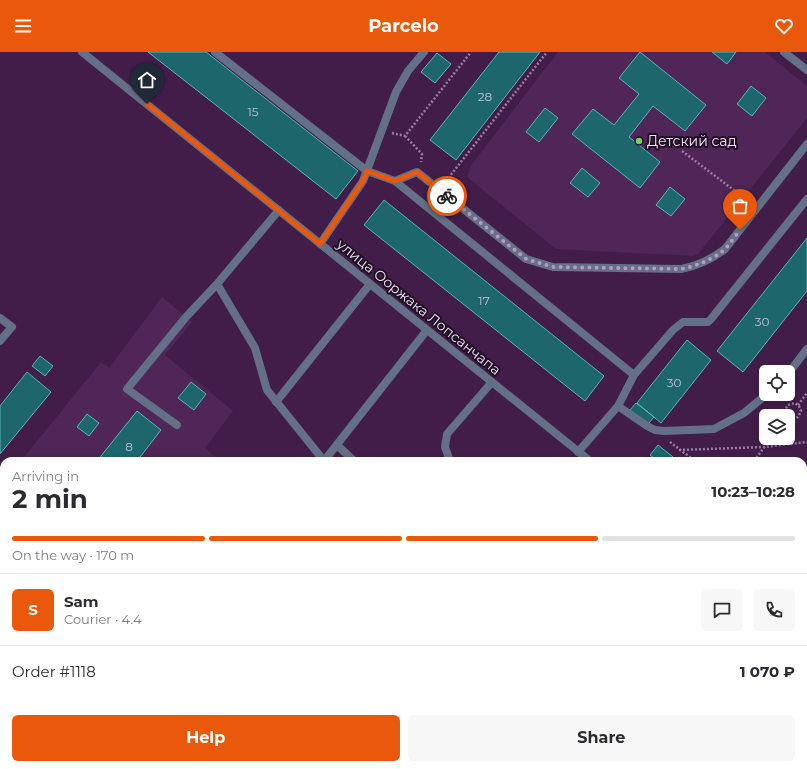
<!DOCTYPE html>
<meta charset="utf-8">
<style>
body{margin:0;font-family:Montserrat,sans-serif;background:#f7f7f7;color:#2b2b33;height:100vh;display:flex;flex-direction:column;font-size:15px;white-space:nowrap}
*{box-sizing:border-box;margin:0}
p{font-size:13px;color:#7c7c81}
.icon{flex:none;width:22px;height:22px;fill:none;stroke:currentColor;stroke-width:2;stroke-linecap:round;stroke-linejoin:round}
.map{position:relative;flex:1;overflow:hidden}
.sheet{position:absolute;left:0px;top:405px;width:807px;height:312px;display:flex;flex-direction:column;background:#fff;border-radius:12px 12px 0 0;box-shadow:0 2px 6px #0003}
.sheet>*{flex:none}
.fabs{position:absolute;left:759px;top:313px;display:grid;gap:8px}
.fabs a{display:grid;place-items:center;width:36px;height:36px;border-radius:6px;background:#fff;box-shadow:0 2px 6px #0003;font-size:20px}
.pin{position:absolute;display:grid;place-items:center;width:34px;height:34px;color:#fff;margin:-41px -17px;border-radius:50% 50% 50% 0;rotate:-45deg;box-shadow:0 0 4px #0007}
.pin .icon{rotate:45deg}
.courier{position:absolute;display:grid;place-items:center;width:40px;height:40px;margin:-20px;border:3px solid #ea580c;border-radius:50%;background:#fff;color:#222;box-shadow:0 1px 5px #0007}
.summary em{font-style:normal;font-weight:700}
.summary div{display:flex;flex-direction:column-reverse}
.summary{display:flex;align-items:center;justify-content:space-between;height:68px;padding:0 12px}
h1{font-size:26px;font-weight:700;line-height:30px}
.bar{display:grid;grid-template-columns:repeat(4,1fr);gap:6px 4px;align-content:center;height:48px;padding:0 12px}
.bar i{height:5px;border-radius:3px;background:#e1e1e2}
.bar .on{background:#ea580c}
.bar p{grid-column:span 4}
.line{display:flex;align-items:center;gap:10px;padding:0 12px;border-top:1px solid #e1e1e2}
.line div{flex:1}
.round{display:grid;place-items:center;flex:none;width:42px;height:42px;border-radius:6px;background:#f7f7f7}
.action{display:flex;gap:8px;margin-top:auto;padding:8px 12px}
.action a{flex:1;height:46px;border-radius:6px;background:#ea580c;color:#fff;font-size:16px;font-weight:700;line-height:46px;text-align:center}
.action a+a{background:#f7f7f7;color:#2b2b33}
header{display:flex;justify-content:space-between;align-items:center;height:52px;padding:0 12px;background:#ea580c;color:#fff;font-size:18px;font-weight:700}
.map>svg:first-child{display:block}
</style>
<header><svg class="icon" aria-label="menu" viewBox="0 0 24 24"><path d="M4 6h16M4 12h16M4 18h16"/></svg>Parcelo<svg class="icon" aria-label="heart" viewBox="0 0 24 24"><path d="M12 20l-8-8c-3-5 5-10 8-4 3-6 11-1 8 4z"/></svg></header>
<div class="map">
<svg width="807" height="717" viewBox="0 0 807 717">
<rect width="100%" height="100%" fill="#421d49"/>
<path fill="#4f2657" d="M558,0H765L807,34V66L698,202L693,204L556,197L467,125L472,112Z
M162,245L192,270L165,303L233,359L205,396L220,409H21L101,310L109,316Z"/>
<path fill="#1d666b" stroke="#5ab5bb" d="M148,0H206L358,119L336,147Z
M499,0H540L456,108L430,88Z
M640,0L706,53L685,79L653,54L629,85L660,110L640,136L572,82L593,57L614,73L639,42L619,26Z
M712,0H736L727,12Z
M437,1L451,12L435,31L421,20Z
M751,34L766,46L752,64L737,52Z
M545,56L558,66L539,90L526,80Z
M582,116L600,131L588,145L570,131Z
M670,135L685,147L671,164L656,153Z
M384,148L604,324L585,349L364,173Z
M807,186V239L743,320L717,299Z
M687,288L711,308L661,371L637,351Z
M40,304L53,314L45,324L32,314Z
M27,320L51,340L0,402V354Z
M191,330L206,342L194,358L178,346Z
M636,351L654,365L648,372L630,358Z
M137,359L161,378L137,409H97Z
M87,362L99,371L89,384L77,375Z
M658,393L673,405L670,409H657L650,403Z
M0,543L4,546V583L0,587Z
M4,629V665L0,666V630Z
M0,692L1,698L4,700V713H20L25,717H0Z"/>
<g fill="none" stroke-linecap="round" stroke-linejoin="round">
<path stroke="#9b7da0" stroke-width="2.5" stroke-dasharray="2 2" stroke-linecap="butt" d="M392,81L405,84L471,0
M405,84L422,102L421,110
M682,99L743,145L748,150
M446,129L547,0
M798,353L807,341
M786,364L785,358L788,353L795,351L799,354L801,359L798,365L793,367L788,365
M670,390L695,409
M679,398L764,395L807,390
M754,409L771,386"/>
<path stroke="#637087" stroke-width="8" d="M215,0L367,119L395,129L634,323
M784,0L807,18
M395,129L417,120L526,207L553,215L681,217C697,214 712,207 725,197L807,92
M279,158L217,232L255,296L267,338L324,409
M320,192L363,129L396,40L408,19L424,0
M0,266L12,275L0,289
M788,322L807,297
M618,354L647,374L655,378L664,379L714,377L744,361L767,342
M177,373L127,337L186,265L217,232
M337,393L354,409
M578,400L618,354L634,323L673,278L683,270H708L711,267L807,147
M450,409L445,395L447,382L492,330
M803,709H807
M204,713L209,717
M338,713L343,717
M153,717L155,713
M278,717L281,713
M505,717L509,713
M792,717L795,713"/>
<path stroke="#637087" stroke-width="8" d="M276,350L370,232
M324,409L427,278
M82,717L85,713"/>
<path stroke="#637087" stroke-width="8" d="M82,0L590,409
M803,581L807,584"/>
<path stroke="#8095b9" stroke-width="8" d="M803,592L807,587
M803,646L807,642
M696,717L699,713
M742,717L746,713"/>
</g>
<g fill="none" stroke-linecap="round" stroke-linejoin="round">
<path stroke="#b79bbc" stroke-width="4" stroke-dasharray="0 7.2" d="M447,144L526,207L553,215L681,217C696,214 712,208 724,198C730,192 735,184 740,178"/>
<path stroke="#ea580c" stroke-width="5" d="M147,52L320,192L363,129L367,119L395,129L417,120L447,144"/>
</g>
<circle fill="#6ed360" stroke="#201023" stroke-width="1.5" cx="639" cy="89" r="4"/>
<g text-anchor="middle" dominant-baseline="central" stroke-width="4" stroke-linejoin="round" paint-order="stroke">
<g font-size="12" fill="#c0c1d6">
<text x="485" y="44">28</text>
<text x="253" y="59">15</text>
<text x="484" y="248">17</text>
<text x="762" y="269">30</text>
<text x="674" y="330">30</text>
<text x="129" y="394">8</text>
</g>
<g font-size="14" fill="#f6dffa" stroke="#201023" text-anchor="start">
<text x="647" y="89">Детский сад</text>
</g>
<g font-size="14" fill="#f6dffa" stroke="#201023">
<text transform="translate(419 255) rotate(39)">улица Ооржака Лопсанчапа</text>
</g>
</g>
</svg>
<div class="fabs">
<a><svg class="icon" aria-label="locate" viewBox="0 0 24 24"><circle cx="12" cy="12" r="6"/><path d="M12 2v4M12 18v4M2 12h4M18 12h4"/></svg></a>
<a><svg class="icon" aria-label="layers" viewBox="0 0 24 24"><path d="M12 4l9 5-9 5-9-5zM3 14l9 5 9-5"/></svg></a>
</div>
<div class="pin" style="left:740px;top:178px;background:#ea580c"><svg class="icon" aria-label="bag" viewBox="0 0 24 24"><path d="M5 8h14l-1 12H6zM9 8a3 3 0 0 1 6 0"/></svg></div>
<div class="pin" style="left:147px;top:52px;background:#1f2937"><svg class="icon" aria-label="home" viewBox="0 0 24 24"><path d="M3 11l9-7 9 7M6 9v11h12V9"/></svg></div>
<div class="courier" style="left:447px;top:144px"><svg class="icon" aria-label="bike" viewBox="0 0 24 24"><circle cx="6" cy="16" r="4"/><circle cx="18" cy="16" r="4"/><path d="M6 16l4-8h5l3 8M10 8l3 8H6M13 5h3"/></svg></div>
<section class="sheet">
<div class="summary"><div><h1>2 min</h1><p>Arriving in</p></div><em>10:23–10:28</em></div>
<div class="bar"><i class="on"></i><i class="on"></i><i class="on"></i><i></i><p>On the way · 170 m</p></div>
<div class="line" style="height:72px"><b class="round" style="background:#ea580c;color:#fff">S</b><div><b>Sam</b><p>Courier · 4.4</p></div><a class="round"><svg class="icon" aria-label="chat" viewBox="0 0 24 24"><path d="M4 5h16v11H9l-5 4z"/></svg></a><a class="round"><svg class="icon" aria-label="phone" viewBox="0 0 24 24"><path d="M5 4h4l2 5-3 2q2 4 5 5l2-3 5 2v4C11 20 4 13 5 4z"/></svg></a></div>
<div class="line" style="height:52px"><div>Order #1118</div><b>1 070 ₽</b></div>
<div class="action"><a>Help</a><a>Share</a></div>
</section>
</div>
